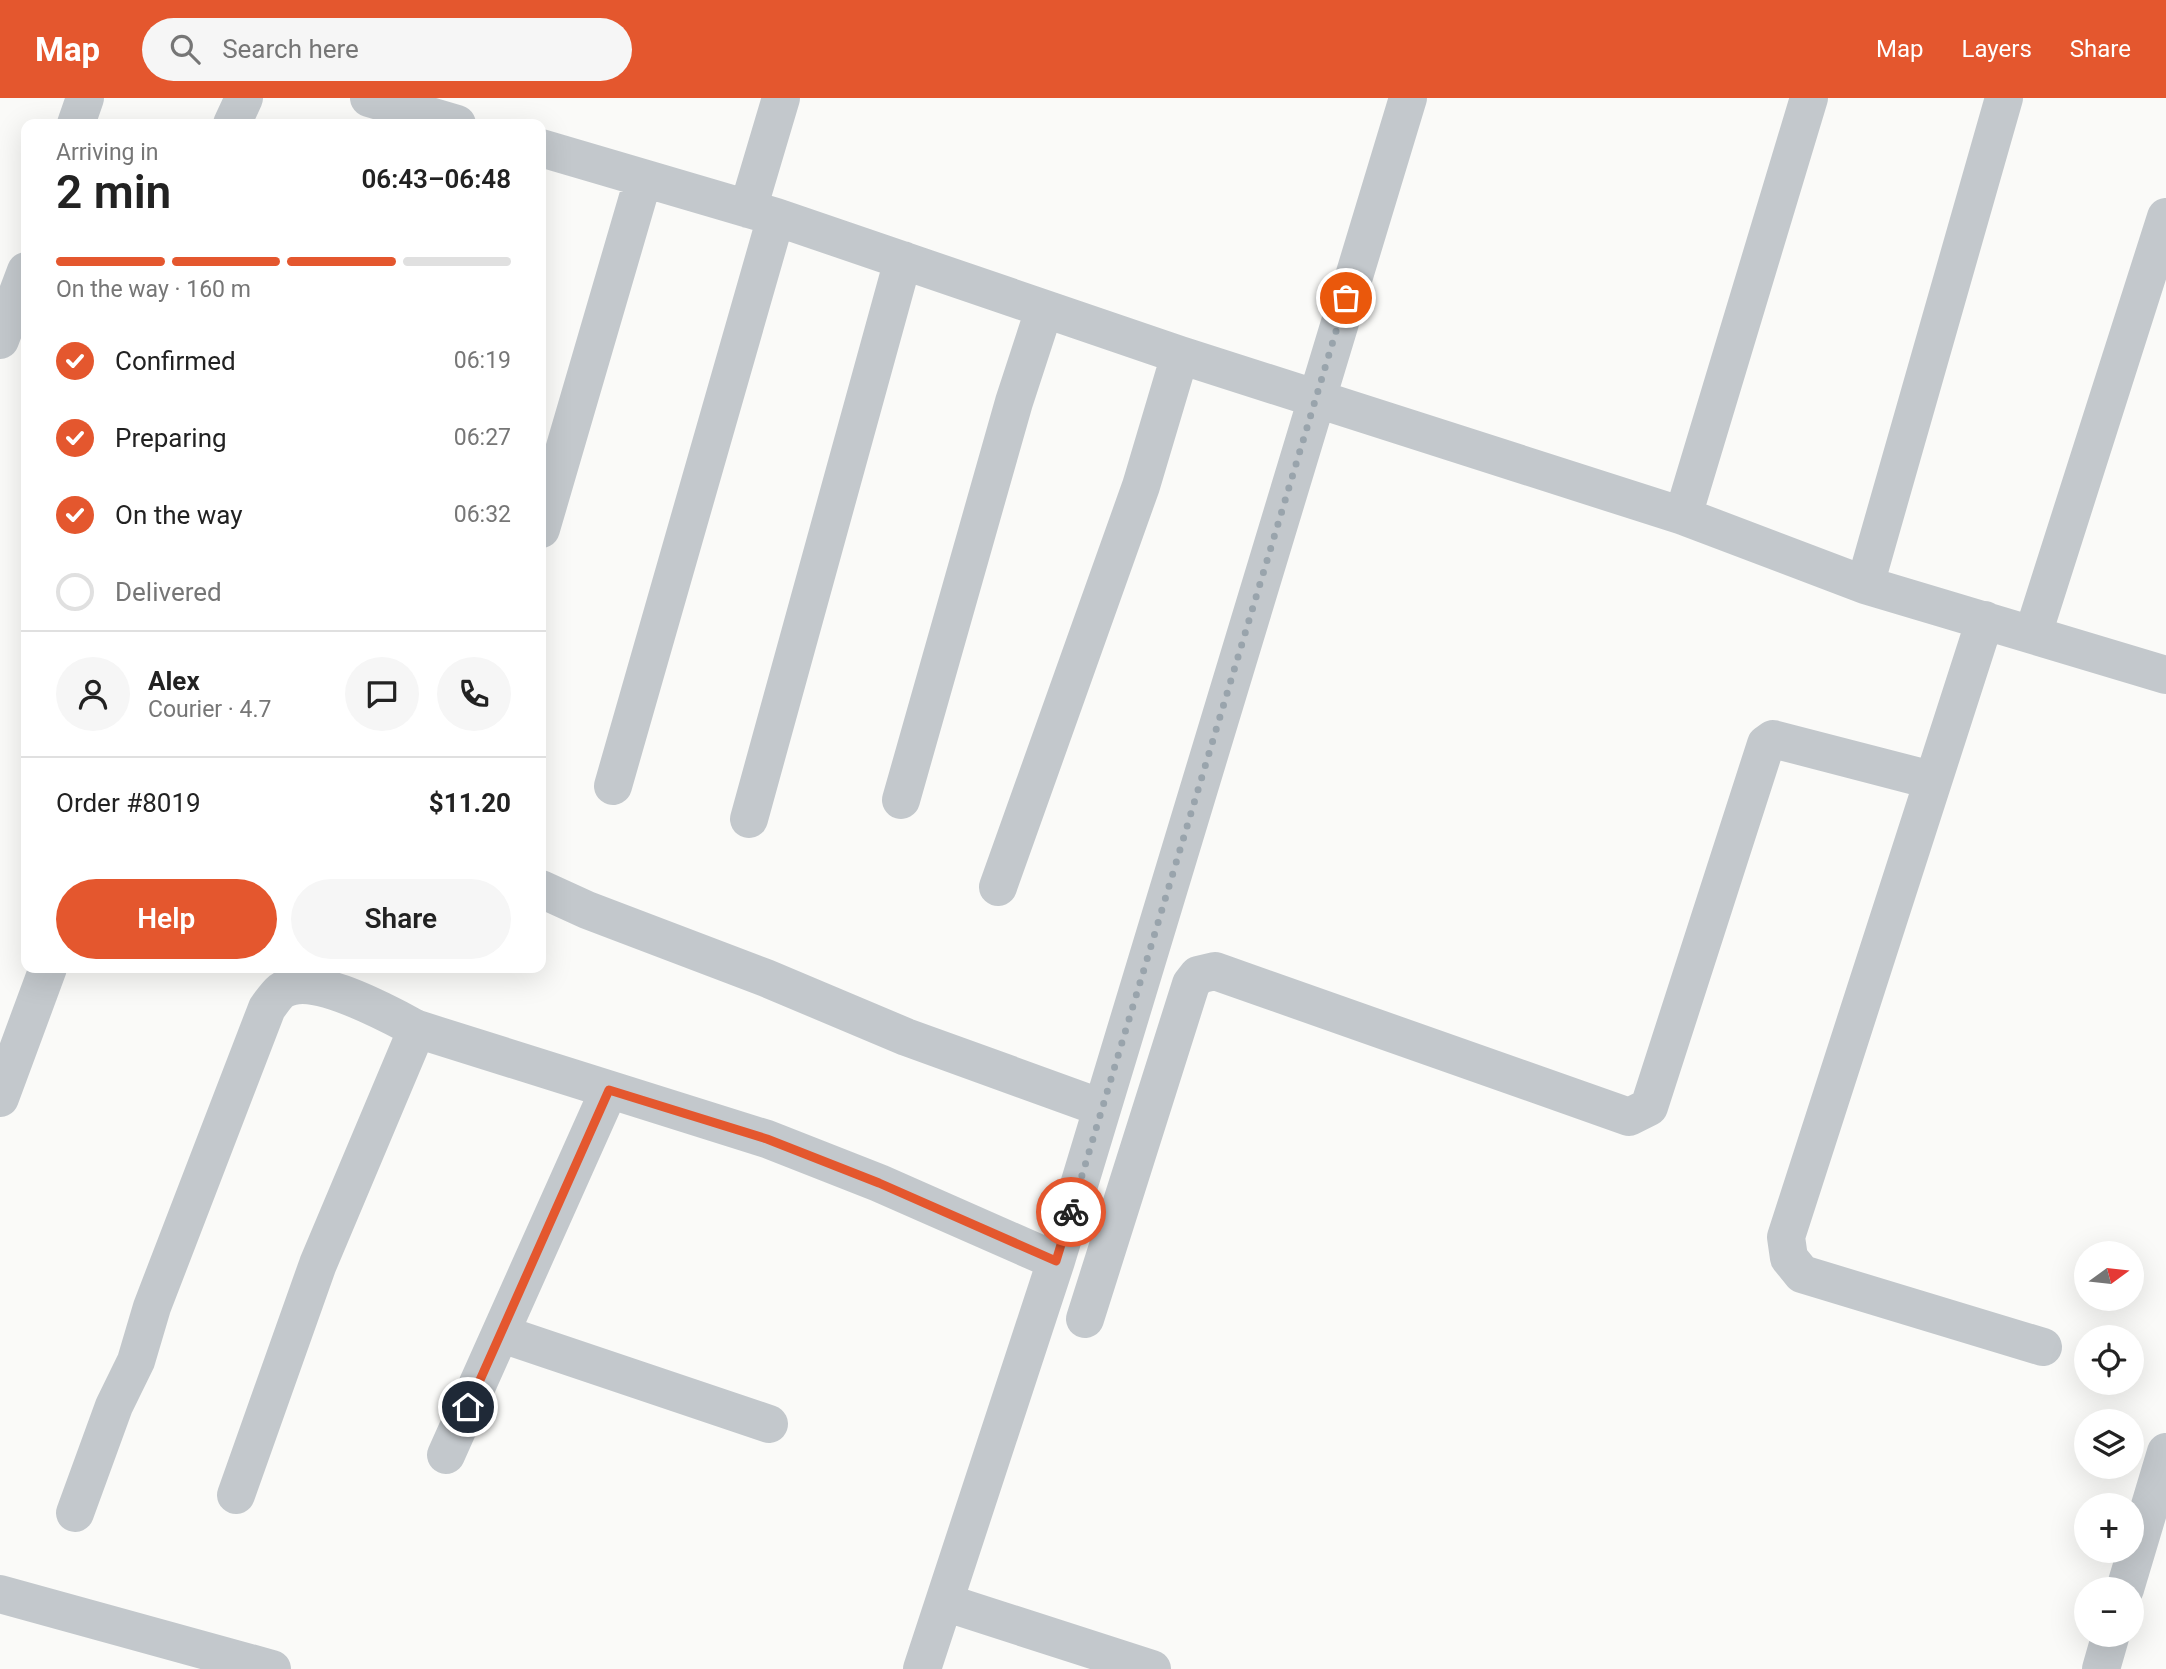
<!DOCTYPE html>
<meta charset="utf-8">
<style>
body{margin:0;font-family:Roboto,sans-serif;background:#f6f6f6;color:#222;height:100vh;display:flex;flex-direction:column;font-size:26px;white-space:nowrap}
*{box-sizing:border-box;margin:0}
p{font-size:23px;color:#767676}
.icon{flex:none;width:38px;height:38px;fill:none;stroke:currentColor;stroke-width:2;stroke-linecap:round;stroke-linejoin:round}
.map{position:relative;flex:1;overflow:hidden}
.details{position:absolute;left:21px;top:21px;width:525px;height:854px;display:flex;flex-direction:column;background:#fff;border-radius:14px;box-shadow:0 7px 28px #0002}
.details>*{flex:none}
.needle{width:46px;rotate:75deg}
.controls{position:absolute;left:2074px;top:1143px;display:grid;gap:14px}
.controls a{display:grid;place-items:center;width:70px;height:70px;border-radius:50%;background:#fff;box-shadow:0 7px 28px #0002;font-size:35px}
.pin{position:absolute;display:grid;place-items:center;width:60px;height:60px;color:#fff;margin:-30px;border:4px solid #fff;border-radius:50%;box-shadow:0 2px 7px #0007}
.courier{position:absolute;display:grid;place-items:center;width:70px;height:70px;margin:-35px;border:5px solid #e4572e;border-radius:50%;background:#fff;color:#222;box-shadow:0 2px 9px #0007}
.summary em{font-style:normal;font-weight:600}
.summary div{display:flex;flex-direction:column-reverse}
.summary{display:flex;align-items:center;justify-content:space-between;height:119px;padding:0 35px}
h1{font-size:46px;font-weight:600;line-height:52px}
.bar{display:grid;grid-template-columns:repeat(4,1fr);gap:10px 7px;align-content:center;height:84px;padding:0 35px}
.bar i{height:9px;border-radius:5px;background:#e0e0e0}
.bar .selected{background:#e4572e}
.bar p{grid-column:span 4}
.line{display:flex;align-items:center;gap:18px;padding:0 35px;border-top:2px solid #e0e0e0}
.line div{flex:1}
.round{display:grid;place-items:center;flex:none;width:74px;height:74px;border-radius:37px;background:#f6f6f6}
ol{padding:0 35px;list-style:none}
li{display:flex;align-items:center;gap:21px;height:77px}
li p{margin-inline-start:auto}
li .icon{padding:7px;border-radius:50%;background:#e4572e;color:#fff;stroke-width:4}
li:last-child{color:#767676}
li i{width:38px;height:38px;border:4px solid #e0e0e0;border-radius:50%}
.primary-button{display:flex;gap:14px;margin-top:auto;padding:14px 35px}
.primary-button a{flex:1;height:80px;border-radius:42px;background:#e4572e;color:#fff;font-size:28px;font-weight:600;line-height:80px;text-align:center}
.primary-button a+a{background:#f6f6f6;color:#222}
header{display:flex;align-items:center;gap:42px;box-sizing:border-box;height:98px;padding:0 35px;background:#e4572e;color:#fff}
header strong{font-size:33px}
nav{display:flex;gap:38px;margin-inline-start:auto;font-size:24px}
.search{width:490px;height:63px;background:#f6f6f6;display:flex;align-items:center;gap:18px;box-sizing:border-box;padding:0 24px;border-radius:38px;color:#767676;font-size:26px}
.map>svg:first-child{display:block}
</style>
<header>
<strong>Map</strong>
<div class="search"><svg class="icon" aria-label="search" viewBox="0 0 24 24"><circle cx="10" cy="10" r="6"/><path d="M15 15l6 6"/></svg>Search here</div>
<nav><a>Map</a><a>Layers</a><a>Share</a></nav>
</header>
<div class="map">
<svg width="2166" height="1571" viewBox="0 0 2166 1571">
<rect width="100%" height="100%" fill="#fafaf8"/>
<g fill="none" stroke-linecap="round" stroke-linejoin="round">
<path stroke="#c3c8cc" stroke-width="38" d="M369,0L457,26
M76,26L85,0
M232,26L244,0
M541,50L776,119L1180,257L1683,418L1865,487L2166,577
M748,111L781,0
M0,242L26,173
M1683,418L1809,0
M541,431L643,82
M1865,487L2004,0
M1985,522L1786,1139L1789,1160L1802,1176L2043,1249
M2033,536L2166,119
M613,688L776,119
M901,702L1014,304L1044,212
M749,721L903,162
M998,789L1141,388L1180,257
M541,791L587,812L766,880L906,939L1102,1010
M0,1000L48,870
M1085,1221L1191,886L1198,877L1215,873L1629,1019L1649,1009L1766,646L1773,641L1931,682
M502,1236L769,1326
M446,1357L609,992
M236,1397L318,1166L417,931
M75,1415L114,1308L136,1263L152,1209L267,910C271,905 276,897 281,893C311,872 388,916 417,931L767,1041L879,1085L1056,1163
M2125,1491L2166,1354
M0,1496L272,1571
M944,1504L1152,1571
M922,1571L1056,1163L1408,0
M2101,1571L2111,1536"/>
</g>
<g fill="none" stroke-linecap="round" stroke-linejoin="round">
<path stroke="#99a4ac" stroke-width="7" stroke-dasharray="0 12.6" d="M1071,1114L1346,200"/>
<path stroke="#e4572e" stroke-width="9" d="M468,1309L609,992L767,1041L879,1085L1056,1163L1071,1114"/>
</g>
</svg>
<div class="controls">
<a><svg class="needle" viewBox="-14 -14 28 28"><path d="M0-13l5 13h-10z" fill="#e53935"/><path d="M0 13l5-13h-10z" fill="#767676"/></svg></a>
<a><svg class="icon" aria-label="locate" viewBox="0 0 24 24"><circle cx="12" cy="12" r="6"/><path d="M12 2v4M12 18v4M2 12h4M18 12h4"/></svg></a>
<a><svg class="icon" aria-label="layers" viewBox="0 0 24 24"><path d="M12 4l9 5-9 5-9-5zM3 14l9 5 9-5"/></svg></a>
<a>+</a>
<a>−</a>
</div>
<div class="pin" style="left:1346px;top:200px;background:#ea580c"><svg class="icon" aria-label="bag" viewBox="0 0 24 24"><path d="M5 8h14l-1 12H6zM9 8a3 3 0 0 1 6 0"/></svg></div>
<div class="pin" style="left:468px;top:1309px;background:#1f2937"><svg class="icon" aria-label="home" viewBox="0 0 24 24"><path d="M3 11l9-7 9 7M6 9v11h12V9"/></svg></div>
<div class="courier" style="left:1071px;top:1114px"><svg class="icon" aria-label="bike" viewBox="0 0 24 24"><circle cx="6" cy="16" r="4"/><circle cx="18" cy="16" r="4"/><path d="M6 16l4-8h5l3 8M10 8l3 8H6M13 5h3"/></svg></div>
<section class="details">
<div class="summary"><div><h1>2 min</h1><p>Arriving in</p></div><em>06:43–06:48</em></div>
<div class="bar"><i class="selected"></i><i class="selected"></i><i class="selected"></i><i></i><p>On the way · 160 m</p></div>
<ol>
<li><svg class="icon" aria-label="check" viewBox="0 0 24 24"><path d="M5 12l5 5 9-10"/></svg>Confirmed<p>06:19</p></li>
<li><svg class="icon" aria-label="check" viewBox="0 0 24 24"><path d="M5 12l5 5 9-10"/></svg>Preparing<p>06:27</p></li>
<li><svg class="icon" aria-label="check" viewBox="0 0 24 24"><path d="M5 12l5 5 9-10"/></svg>On the way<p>06:32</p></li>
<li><i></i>Delivered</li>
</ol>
<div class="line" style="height:126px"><a class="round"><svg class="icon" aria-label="person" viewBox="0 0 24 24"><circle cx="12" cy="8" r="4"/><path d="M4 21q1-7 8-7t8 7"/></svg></a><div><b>Alex</b><p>Courier · 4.7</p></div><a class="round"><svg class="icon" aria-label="chat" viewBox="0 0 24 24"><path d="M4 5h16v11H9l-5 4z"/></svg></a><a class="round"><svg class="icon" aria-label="phone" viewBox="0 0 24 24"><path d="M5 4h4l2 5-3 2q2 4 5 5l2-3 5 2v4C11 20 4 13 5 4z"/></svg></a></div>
<div class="line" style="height:91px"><div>Order #8019</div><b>$11.20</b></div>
<div class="primary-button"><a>Help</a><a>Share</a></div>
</section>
</div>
